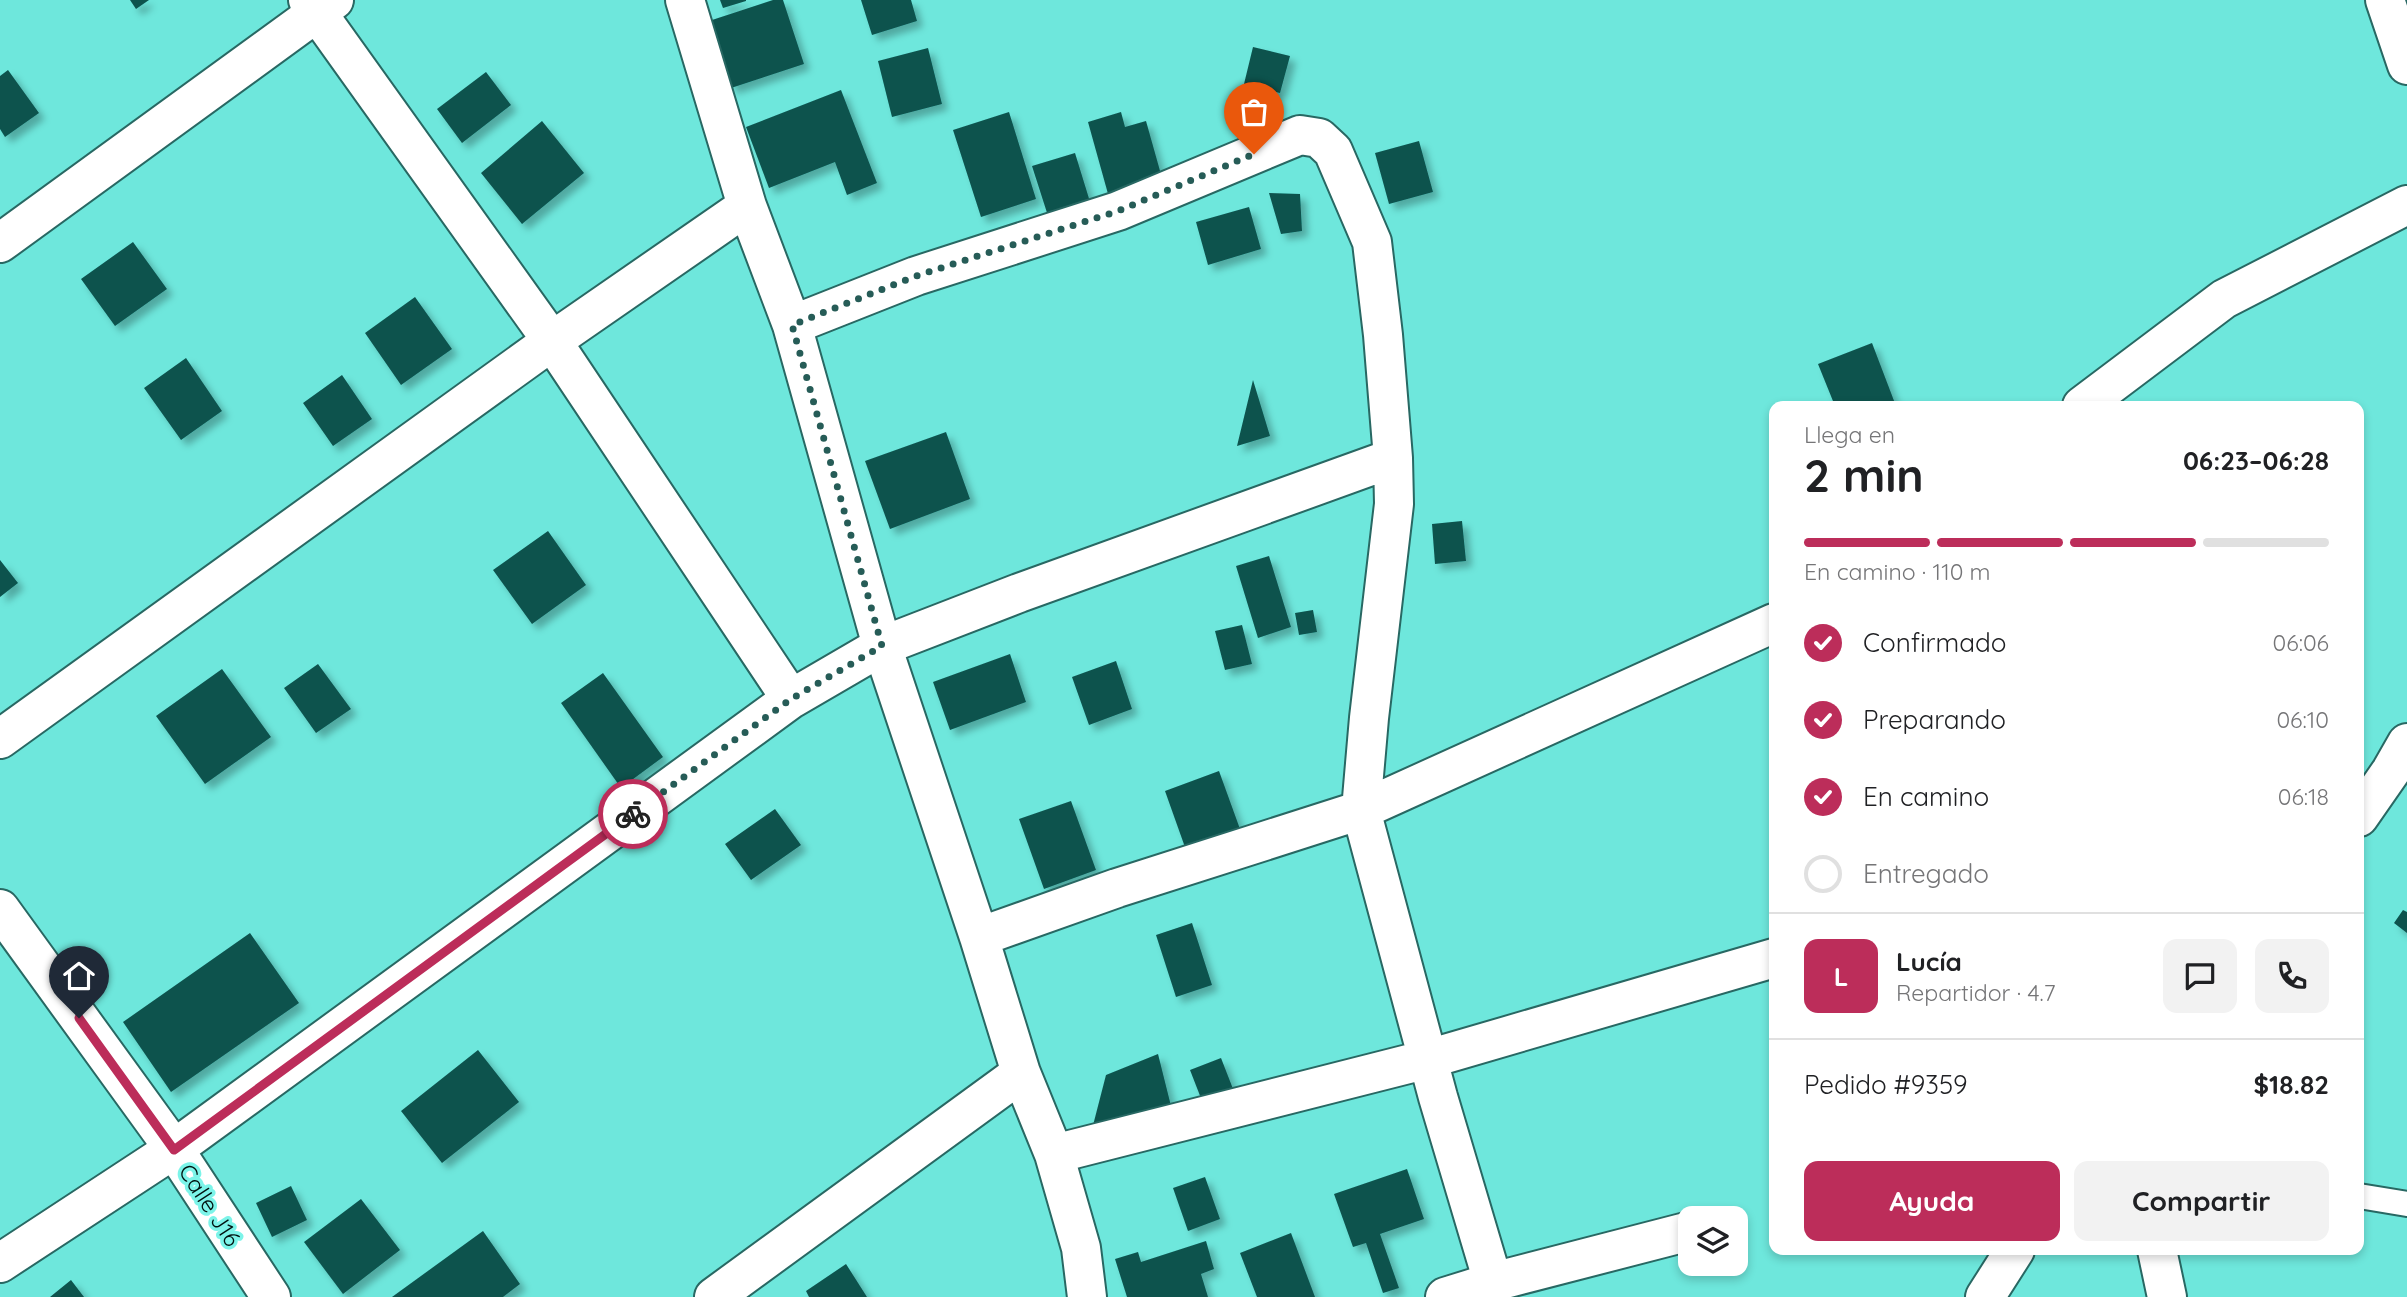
<!DOCTYPE html>
<html lang="es">
<meta charset="utf-8">
<style>
body{margin:0;font-family:Quicksand,sans-serif;background:#f2f2f2;color:#202124;height:100vh;display:flex;flex-direction:column;font-size:26px;white-space:nowrap}
*{box-sizing:border-box;margin:0}
p{font-size:23px;color:#757577}
.icon{flex:none;width:38px;height:38px;fill:none;stroke:currentColor;stroke-width:2;stroke-linecap:round;stroke-linejoin:round}
.map{position:relative;flex:1;overflow:hidden}
.panel{position:absolute;left:1769px;top:401px;width:595px;height:854px;display:flex;flex-direction:column;background:#fff;border-radius:14px;box-shadow:0 4px 10px #0003}
.panel>*{flex:none}
.controls{position:absolute;left:1678px;top:1206px;display:grid;gap:14px}
.controls a{display:grid;place-items:center;width:70px;height:70px;border-radius:14px;background:#fff;box-shadow:0 4px 10px #0003;font-size:35px}
.pin{position:absolute;display:grid;place-items:center;width:60px;height:60px;color:#fff;margin:-72px -30px;border-radius:50% 50% 50% 0;rotate:-45deg;box-shadow:0 0 7px #0007}
.pin .icon{rotate:45deg}
.courier{position:absolute;display:grid;place-items:center;width:70px;height:70px;margin:-35px;border:5px solid #bc2d5a;border-radius:50%;background:#fff;color:#222;box-shadow:0 2px 9px #0007}
.summary em{font-style:normal;font-weight:700}
.summary div{display:flex;flex-direction:column-reverse}
.summary{display:flex;align-items:center;justify-content:space-between;height:119px;padding:0 35px}
h1{font-size:46px;font-weight:700;line-height:52px}
.bar{display:grid;grid-template-columns:repeat(4,1fr);gap:10px 7px;align-content:center;height:84px;padding:0 35px}
.bar i{height:9px;border-radius:5px;background:#e0e0e0}
.bar .current{background:#bc2d5a}
.bar p{grid-column:span 4}
.line{display:flex;align-items:center;gap:18px;padding:0 35px;border-top:2px solid #e0e0e0}
.line div{flex:1}
.round{display:grid;place-items:center;flex:none;width:74px;height:74px;border-radius:14px;background:#f2f2f2}
ol{padding:0 35px;list-style:none}
li{display:flex;align-items:center;gap:21px;height:77px}
li p{margin-inline-start:auto}
li .icon{padding:7px;border-radius:50%;background:#bc2d5a;color:#fff;stroke-width:4}
li:last-child{color:#757577}
li i{width:38px;height:38px;border:4px solid #e0e0e0;border-radius:50%}
.action{display:flex;gap:14px;margin-top:auto;padding:14px 35px}
.action a{flex:1;height:80px;border-radius:14px;background:#bc2d5a;color:#fff;font-size:28px;font-weight:700;line-height:80px;text-align:center}
.action a+a{background:#f2f2f2;color:#202124}
.map>svg:first-child{display:block}
</style>
<div class="map">
<svg width="2407" height="1297" viewBox="0 0 2407 1297">
<defs>
<filter id="shadow"><feDropShadow dx="6" dy="6" stdDeviation="3.5" flood-color="#0004"/></filter>
</defs>
<rect width="100%" height="100%" fill="#6ee7dc"/>
<path fill="#0b534e" filter="url(#shadow)" d="M130,0H149L136,9Z
M720,0H746V1L723,8Z
M773,0H783L804,64L731,88L709,21Z
M861,0H911L917,21L872,35Z
M1253,47L1290,56L1280,93L1244,84Z
M928,48L942,104L892,117L878,61Z
M8,70L39,113L5,137L0,129V76Z
M486,72L511,105L462,143L437,109Z
M841,90L877,183L847,195L835,162L769,188L746,127Z
M1009,112L1036,199L981,217L953,130Z
M1121,112L1125,127L1146,121L1164,185L1110,201L1088,122Z
M542,121L584,173L522,224L481,173Z
M1419,141L1433,192L1389,204L1375,153Z
M1075,153L1091,205L1049,219L1032,166Z
M1269,193L1300,194L1302,231L1281,234Z
M1249,207L1261,249L1208,265L1196,222Z
M133,242L167,289L115,326L81,279Z
M415,297L452,349L401,385L365,333Z
M1872,343L1896,406H1835L1818,364Z
M186,358L222,411L181,440L144,388Z
M342,375L372,419L333,446L303,403Z
M1253,380L1270,436L1237,446Z
M946,432L970,499L890,529L865,461Z
M1462,521L1466,561L1435,564L1432,524Z
M548,531L586,585L532,624L493,570Z
M1269,556L1291,627L1258,638L1236,566Z
M0,560L18,583L0,597Z
M1313,610L1317,632L1299,635L1295,613Z
M1242,625L1252,664L1225,670L1215,631Z
M1010,654L1026,702L950,730L933,682Z
M1116,661L1132,709L1089,725L1072,677Z
M318,664L351,709L316,733L284,688Z
M222,669L271,737L205,784L156,716Z
M603,673L663,757L621,788L561,703Z
M1219,771L1240,829L1186,850L1165,791Z
M1071,801L1096,870L1044,889L1019,819Z
M775,809L801,845L751,880L725,844Z
M2403,910L2407,912V933L2394,923Z
M1192,923L1212,985L1176,997L1156,935Z
M250,933L299,1003L171,1092L123,1022Z
M478,1050L519,1102L442,1163L401,1111Z
M1158,1054L1172,1110L1090,1137L1106,1075Z
M1221,1058L1235,1094L1204,1106L1190,1070Z
M1407,1169L1424,1219L1380,1234L1399,1288L1383,1293L1366,1243L1353,1247L1334,1194Z
M1205,1177L1220,1219L1188,1231L1173,1188Z
M291,1186L307,1220L272,1237L256,1203Z
M361,1199L400,1250L343,1294L304,1242Z
M483,1231L520,1284L503,1297H392Z
M1291,1233L1315,1297H1257L1240,1253Z
M1206,1241L1214,1269L1201,1274L1208,1297H1127L1115,1259L1138,1252L1141,1262Z
M846,1264L867,1297H809L806,1291Z
M71,1280L84,1297H50Z"/>
<g fill="none" stroke-linecap="round" stroke-linejoin="round">
<g stroke="#286863" stroke-width="28">
<path id="lane" d="M2359,1196L2407,1204"/>
</g>
<g stroke="#286863" stroke-width="42">
<path id="street" d="M308,0L552,341L791,699
M685,0L747,206L792,325L882,646L979,937L1021,1073L1054,1154L1081,1248L1087,1297
M0,243L334,0
M792,325L916,276L1118,211L1300,135L1319,138L1333,151L1372,242L1383,335L1393,458L1394,504L1369,718L1361,810L1438,1097L1493,1282L1492,1297
M2082,406L2224,299L2407,205
M0,739L552,341L747,206
M2359,817L2391,771L2407,743
M0,909L174,1149L271,1297
M979,937L1117,888L1361,810L1774,623
M1054,1154L1428,1059L1774,958
M2157,1250L2167,1297
M0,1263L174,1149L791,699L882,646L1019,593L1393,458
M714,1297L1021,1073
M1445,1297L1493,1282L1690,1231
M1985,1297L2015,1250"/>
</g>
<g stroke="#286863" stroke-width="42">
<path id="secondary" d="M2385,0L2407,65"/>
</g>
<use href="#lane" stroke="#fff" stroke-width="24"/>
<use href="#street" stroke="#fff" stroke-width="38"/>
<use href="#secondary" stroke="#fff" stroke-width="38"/>
</g>
<g fill="none" stroke-linecap="round" stroke-linejoin="round">
<path stroke="#265c57" stroke-width="7" stroke-dasharray="0 12.6" d="M633,814L791,699L882,646L792,325L916,276L1118,211L1254,154"/>
<path stroke="#bc2d5a" stroke-width="9" d="M79,1018L174,1150L633,814"/>
</g>
<g text-anchor="middle" dominant-baseline="central" stroke-width="7" stroke-linejoin="round" paint-order="stroke">
<g font-size="23" fill="#00110f" stroke="#7cf4e9">
<text transform="translate(210 1205) rotate(57)">Calle J16</text>
</g>
</g>
</svg>
<div class="controls">
<a><svg class="icon" aria-label="layers" viewBox="0 0 24 24"><path d="M12 4l9 5-9 5-9-5zM3 14l9 5 9-5"/></svg></a>
</div>
<div class="pin" style="left:1254px;top:154px;background:#ea580c"><svg class="icon" aria-label="bag" viewBox="0 0 24 24"><path d="M5 8h14l-1 12H6zM9 8a3 3 0 0 1 6 0"/></svg></div>
<div class="pin" style="left:79px;top:1018px;background:#1f2937"><svg class="icon" aria-label="home" viewBox="0 0 24 24"><path d="M3 11l9-7 9 7M6 9v11h12V9"/></svg></div>
<div class="courier" style="left:633px;top:814px"><svg class="icon" aria-label="bike" viewBox="0 0 24 24"><circle cx="6" cy="16" r="4"/><circle cx="18" cy="16" r="4"/><path d="M6 16l4-8h5l3 8M10 8l3 8H6M13 5h3"/></svg></div>
<section class="panel">
<div class="summary"><div><h1>2 min</h1><p>Llega en</p></div><em>06:23–06:28</em></div>
<div class="bar"><i class="current"></i><i class="current"></i><i class="current"></i><i></i><p>En camino · 110 m</p></div>
<ol>
<li><svg class="icon" aria-label="check" viewBox="0 0 24 24"><path d="M5 12l5 5 9-10"/></svg>Confirmado<p>06:06</p></li>
<li><svg class="icon" aria-label="check" viewBox="0 0 24 24"><path d="M5 12l5 5 9-10"/></svg>Preparando<p>06:10</p></li>
<li><svg class="icon" aria-label="check" viewBox="0 0 24 24"><path d="M5 12l5 5 9-10"/></svg>En camino<p>06:18</p></li>
<li><i></i>Entregado</li>
</ol>
<div class="line" style="height:126px"><b class="round" style="background:#bc2d5a;color:#fff">L</b><div><b>Lucía</b><p>Repartidor · 4.7</p></div><a class="round"><svg class="icon" aria-label="chat" viewBox="0 0 24 24"><path d="M4 5h16v11H9l-5 4z"/></svg></a><a class="round"><svg class="icon" aria-label="phone" viewBox="0 0 24 24"><path d="M5 4h4l2 5-3 2q2 4 5 5l2-3 5 2v4C11 20 4 13 5 4z"/></svg></a></div>
<div class="line" style="height:91px"><div>Pedido #9359</div><b>$18.82</b></div>
<div class="action"><a>Ayuda</a><a>Compartir</a></div>
</section>
</div>
